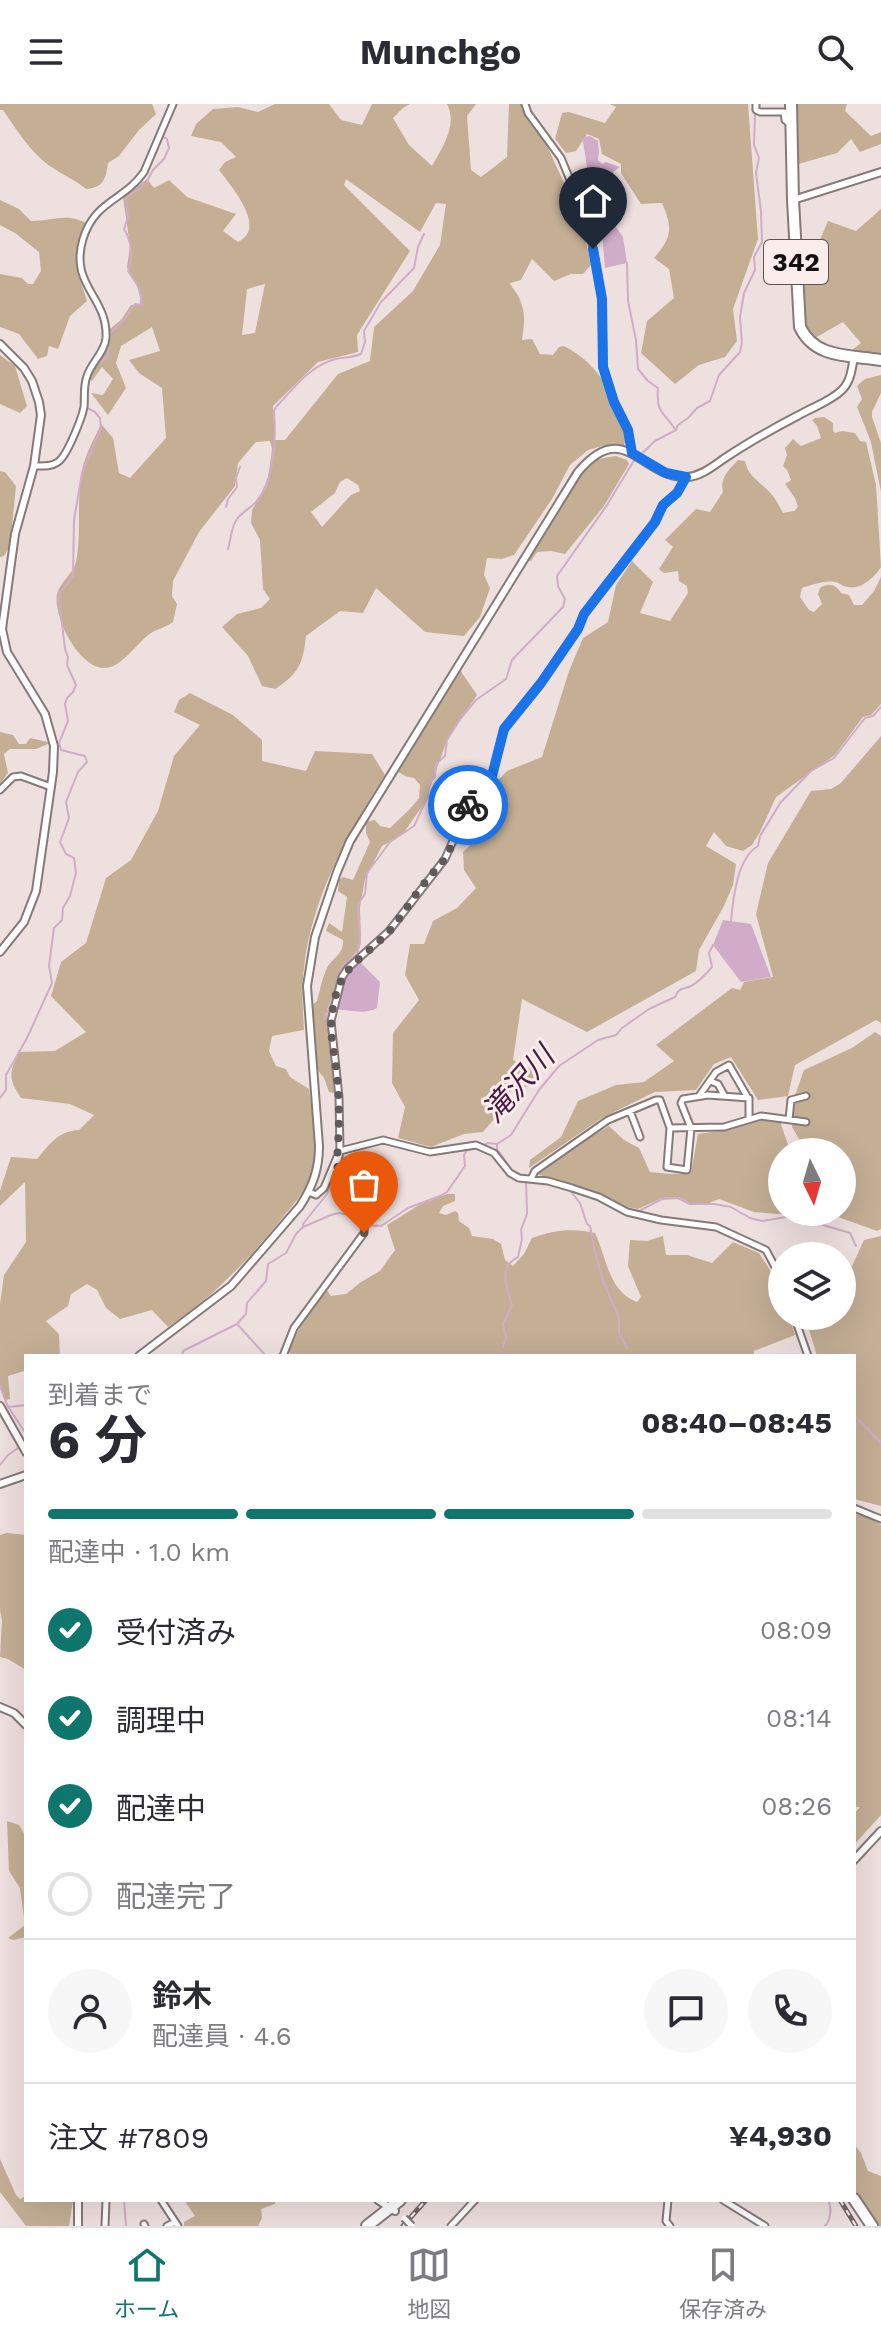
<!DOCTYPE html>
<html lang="ja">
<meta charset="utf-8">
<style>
body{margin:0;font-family:"Work Sans","Noto Sans JP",sans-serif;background:#f7f7f7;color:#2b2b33;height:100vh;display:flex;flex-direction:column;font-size:30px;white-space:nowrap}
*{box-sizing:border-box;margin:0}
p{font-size:26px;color:#7c7c81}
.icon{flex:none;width:44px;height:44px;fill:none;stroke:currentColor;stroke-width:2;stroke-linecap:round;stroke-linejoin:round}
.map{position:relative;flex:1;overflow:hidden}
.panel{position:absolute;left:24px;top:1250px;width:832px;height:848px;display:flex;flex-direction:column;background:#fff;border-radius:0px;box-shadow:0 8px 32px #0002}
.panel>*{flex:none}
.needle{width:52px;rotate:175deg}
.controls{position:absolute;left:768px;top:1034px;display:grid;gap:16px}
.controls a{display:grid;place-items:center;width:88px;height:88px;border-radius:50%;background:#fff;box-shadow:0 8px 32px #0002;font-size:40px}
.pin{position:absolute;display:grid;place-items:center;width:68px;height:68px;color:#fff;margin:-82px -34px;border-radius:50% 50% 50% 0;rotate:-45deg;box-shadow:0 0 8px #0007}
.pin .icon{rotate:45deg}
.courier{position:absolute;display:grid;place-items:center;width:80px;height:80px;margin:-40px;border:6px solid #1a73e8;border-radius:50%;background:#fff;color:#222;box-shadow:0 2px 10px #0007}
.head em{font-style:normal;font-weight:700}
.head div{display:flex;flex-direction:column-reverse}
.head{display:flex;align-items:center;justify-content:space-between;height:136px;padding:0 24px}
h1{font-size:52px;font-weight:700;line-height:60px}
.bar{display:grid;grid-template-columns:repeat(4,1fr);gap:12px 8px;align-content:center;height:96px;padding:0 24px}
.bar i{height:10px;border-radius:6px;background:#e1e1e2}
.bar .active{background:#0f766e}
.bar p{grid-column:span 4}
.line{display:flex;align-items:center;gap:20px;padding:0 24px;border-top:2px solid #e1e1e2}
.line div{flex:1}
.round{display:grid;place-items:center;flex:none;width:84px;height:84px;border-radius:42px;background:#f7f7f7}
ol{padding:0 24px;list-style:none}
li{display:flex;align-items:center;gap:24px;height:88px}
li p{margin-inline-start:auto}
li .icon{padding:8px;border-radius:50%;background:#0f766e;color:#fff;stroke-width:4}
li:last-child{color:#7c7c81}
li i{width:44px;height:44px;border:4px solid #e1e1e2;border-radius:50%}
header{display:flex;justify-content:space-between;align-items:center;height:104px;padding:0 24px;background:#fff;font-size:36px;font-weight:700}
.tabs{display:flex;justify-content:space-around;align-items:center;height:112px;border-top:2px solid #e1e1e2;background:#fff;font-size:22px;color:#7c7c81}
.tabs a{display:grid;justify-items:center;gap:4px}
.tabs .active{color:#0f766e}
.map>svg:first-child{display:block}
</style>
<header><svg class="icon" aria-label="menu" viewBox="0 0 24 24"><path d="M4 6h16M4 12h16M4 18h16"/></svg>Munchgo<svg class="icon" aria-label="search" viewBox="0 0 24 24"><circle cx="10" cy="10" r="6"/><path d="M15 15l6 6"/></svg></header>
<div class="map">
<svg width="881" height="2122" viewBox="0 0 881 2122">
<rect width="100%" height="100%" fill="#eee0df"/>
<path fill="#c4af95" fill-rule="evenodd" d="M0,0H152L156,10L139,26L119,52L108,59C106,75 103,84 86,85C75,76 65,72 53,64C32,51 17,26 3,6H0Z
M275,0H329L341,16L362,21L372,0H410L403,4L393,14L409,41L432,62C442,44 458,21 447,0H476L467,12L471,66L481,73L507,53L509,0H522L526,10L544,35L582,119L591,161L583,170H571L554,177L532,155L521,176L510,179C513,186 518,189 520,196C526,209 524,222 522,236L532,235L540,250L553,251L559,243L564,242C604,263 611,291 627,331L624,341H606L588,346L570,361L552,395L514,451L502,455L487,454L484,471L490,484L480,513L464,532L425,528L376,484L363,509L340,507L306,532C303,559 299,570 275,585L262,582L248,552L222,523L237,510L261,504L270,495L263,485L260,436L251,419L252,406L267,382L272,345L270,337L256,338L238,359L235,382L199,428L173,477L172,492L177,500L173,518C166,523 158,525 151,529C136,539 121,566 102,564C77,561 53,512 57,490C60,478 73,470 76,458C82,428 76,396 82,366C86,349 94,335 101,320L113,334L119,369L130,374L166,334L162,284L139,269L129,256L160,247L152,223L121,242L116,259L126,284L108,311L91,289L103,291L113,275L102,263L92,277L88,272L105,249V229L121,216L131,201H140V188L127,163L130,142L123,93L147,75L154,84L169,76L187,93L236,110L223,127L238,138C268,124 231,82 219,66L225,58L236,53L221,38L191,32L196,20L213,5L238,3L258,8ZM346,75L420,128L436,99L446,100L440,141L413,187L374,223L370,257L338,270L285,336H275L273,302L318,258L358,248L357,231L410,147L344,81ZM265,180L255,229L242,231L247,185ZM347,374L358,381L360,387L351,391L322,423L311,408L335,389L340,378Z
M610,0H748L758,135L733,205L737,237L725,253L699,261L675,280L641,249L647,217L674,194L669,165L654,154C672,133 673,125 662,99L641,100L621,69V60L602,50L599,35L587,30L576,47L566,49L555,35L562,9L569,8L605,19L616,3Z
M794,0H847L845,7L871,32L881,28V40L860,48L851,35L837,49L795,61Z
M0,96L19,105L31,117C54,117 66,108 88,120L77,151L79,172L87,197L70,212L58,245L49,242L47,252L38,255L19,230L0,223V170L22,174L28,180H33L41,167L39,148L15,129L0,121Z
M881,105V250L849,248L861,239L843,218L815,234C784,203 815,150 828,117L856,127Z
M0,251L15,262L27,302L20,309L0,300Z
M881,271V289L872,308V313L881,339V388L871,338L857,303L862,295L857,282L865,275Z
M824,313L833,319V327L835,329L842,327L855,329L860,337L866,338L876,381L881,463C875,473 861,486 848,483C843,483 840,479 835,478C826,476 811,481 802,484L800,493L809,506L814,508L822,500L818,490L820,484C829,478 836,481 841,489L849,491L854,501H862L874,487L881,473V600L871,611L863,613L835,651L776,693L760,728L752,741L743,747L726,742L714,728L706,742L736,760L733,781L724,802L699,846L696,867L587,928L522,895L513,956L539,969L527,983L514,980L501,1007L483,1028L464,1030L431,1043L398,1034L405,1003L392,979L393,929L419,896L405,871L410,840H424L433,817L457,804L476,784L464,766L463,748L489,723L491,703L479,696L507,667L542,653L569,567L583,534L608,518L616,481L632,457L653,478L640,509L670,517L688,489L687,482L679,477L678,467L664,469L659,465L673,443L665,436L696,405L710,408L723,388C720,373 728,367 738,356L745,357C748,374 763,379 773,392C777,397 780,404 783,409L794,407L798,403L795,394L785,380L791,376L787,366L783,362L787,351L785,344L793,335L801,342L821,334L817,322L812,316L815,314Z
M616,352L627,356L629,360L604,402L565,450L551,447L537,448L531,457H527L526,454L580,369L592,356Z
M0,367L5,368L16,382L10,442L4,452L0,453Z
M460,566L477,591L447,636L425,698L405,727L397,734L382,742L365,775L360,803L361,833L357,847L347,859L327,906L334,984V989L329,988L324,974L316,964L311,908L312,901L317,897C320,887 322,874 327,864C333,853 344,851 343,836L326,827L329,819L342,828L347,793L338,787L339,776L343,773L353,776L370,738L366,729V718L375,716L380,722L390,724L410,705L419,694L420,681L414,674L405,672L398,668Z
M190,589L233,611L262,636V657L306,667L315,647L372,650L385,671C348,728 311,796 304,864C301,885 303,906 304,926L272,932L269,947L276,962L286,965L290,973L309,985C312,1008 318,1036 314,1059C311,1083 294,1099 280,1117C246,1158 212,1194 168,1223L152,1206L120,1215L106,1204L97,1186L87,1180L71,1190L68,1202L46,1217L59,1230L60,1252L45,1250L44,1252H26V1269L24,1267L8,1272L10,1295L6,1296L0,1283V1200L4,1171L26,1138L25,1078L0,1102V1087L11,1053L37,1055C50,1040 58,1027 79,1026L94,1011L70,1000L21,994C8,974 9,969 19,948L55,947L86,928L51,892L61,858L86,839L106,774L131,756L158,707L174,652L200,621L174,608L179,596Z
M0,628L13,631L19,640H26L30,634L48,638V640L36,645H10L4,650L8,669L0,680Z
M881,632V919L876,916L795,961L788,992L758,996L731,953L714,960L696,986L655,988L602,1014L529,1064L530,1056L561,1033L578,997L616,981L644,978L674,957L656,941L732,884L740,886L744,878L773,873L756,810L768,759L811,687L831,685L841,679Z
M875,928L881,932V1125L877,1127L824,1108H842V1071L851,1061L842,1057V1048L815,1047L812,1036L799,1035L792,1023L793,997L804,966L852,944Z
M752,1016L780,1017L788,1041H805L807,1048H782V1108H812L803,1112L754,1108L719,1095L709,1099H690L679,1093L662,1094L638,1105L627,1103L597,1088L536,1070L574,1043L609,1022L624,1036L639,1044L650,1068L671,1070L691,1069L698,1030L725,1026Z
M447,1090H455V1097L443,1102L439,1109L446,1111L455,1107L458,1109L459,1117L469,1124L472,1132L493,1135L501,1140L505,1156L513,1162L524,1150L532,1134C554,1126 572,1124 595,1129C607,1154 608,1187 637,1198L641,1193L628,1162L630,1136L647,1137L663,1132L666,1151H687L712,1159L733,1138L759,1149L777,1177L782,1190V1212H789L795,1231L754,1247V1252H293L289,1248C298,1224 310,1203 325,1183L331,1192L346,1190L361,1178L380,1167L395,1146L387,1121L419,1101Z
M881,1132V1402L854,1395V1252H817L805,1212H842V1153L852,1162L864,1136Z
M854,1410L870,1413L881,1421V1711L854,1741V1710L860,1703H854Z
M7,1429L26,1431V1566L8,1555L0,1553L2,1516L0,1506V1431Z
M7,1717L19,1721L26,1733V1833L13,1836L8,1834L25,1821L20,1784L9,1767Z
M854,2040L861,2049L868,2067L881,2072V2122H878L854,2086Z
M0,2055L16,2091L20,2095L26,2092V2096H73L69,2122H26L0,2088Z
M184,2096H276L275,2100L261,2105L262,2114L258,2122H184V2118L195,2112Z"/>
<path fill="#d0acc8" d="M590,32L598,37L599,47L598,56L602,60L606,58L620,63L613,68V77L589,81L586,78L588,69L583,38L584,33Z
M604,110H607L623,133L627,159L605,164L601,118Z
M723,816L751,820L771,873L741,878L713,841Z
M359,857L380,878L377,904C366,911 348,906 335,905L346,871Z"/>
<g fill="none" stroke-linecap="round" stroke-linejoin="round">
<path stroke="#d0acc8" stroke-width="2" d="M627,159L628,197L636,236L638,265L648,277L658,284C656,309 663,307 675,325
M108,231L124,216L135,200L143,201L138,182L128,167C133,153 132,138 124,125L128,113L126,94L146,79L153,66L164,55L169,44L167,35L162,32
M86,287L93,264L108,252V237
M226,403L228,395L237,383L236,374L240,363
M228,445C231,435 231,423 237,415C242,408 251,404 256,398C275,375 276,334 274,307L276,303C293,285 310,261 336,255C344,253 352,254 361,250L365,238L364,227L381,198L414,164L418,143L424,130
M731,817C733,795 737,754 758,742L760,732L781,698L811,667L834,654L865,614L873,612L881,603
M0,994L6,986V971L27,934L52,879L49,862L54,824L62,816L63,804L70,792L76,769L74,754L66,750L60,738L69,714L66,698L78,668L87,658L85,652L61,646L59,639L68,617L65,600L67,594L73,588L76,581L67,561L68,553L65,545L59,494L60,489L73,472L74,416L82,369L101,324L100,314L95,308L87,304L86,301
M497,1040V1045L513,1068
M482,1042L488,1039L497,1040L511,1031L539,986L559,962L598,936L616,931L622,924L649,905L675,893C679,883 682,886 691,882C699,878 706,870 712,863L709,849L713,841
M337,1051L336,990L326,911L336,889L338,872L344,860L357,850L360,839L358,800L365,790L367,769L390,738L414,722L428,692L429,679L435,673L436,660L445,652L447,636L461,614L476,596L506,575L512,556L563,503L565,495L558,482L557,472L607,401L633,358L655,337L676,326L678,321L688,314L697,304L710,297L719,271L740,248L742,239L740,213L744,189L755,166L754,153L762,138L761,107L756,69L759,54L754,41L755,9
M526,1072L548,1074
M568,1084L580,1099L587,1120L590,1122L594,1144L603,1177L619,1214V1229L627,1244
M584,1085L596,1089L626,1104L639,1107L662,1095L678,1094L690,1100H714L731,1103L750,1114L762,1117L792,1112L850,1129L856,1142
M303,1123V1120L327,1090L336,1065
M238,1221L266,1252
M503,1243L506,1233L503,1220L512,1201C507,1183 497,1163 518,1153L522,1135L521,1126L527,1110L526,1077
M182,1252L183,1247L237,1220L246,1210L247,1199L266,1177L268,1160L286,1149L296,1130L303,1123L331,1111L339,1109L356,1112L361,1121L381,1122L408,1104L440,1092L447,1088L465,1062L464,1051L467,1046L476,1044
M0,1282L8,1303L26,1301
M9,1304L26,1330
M854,1311L881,1339
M0,1361L8,1351L18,1344
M124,2096L126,2122
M825,2122C831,2116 832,2103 828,2096"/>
<g stroke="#867a79" stroke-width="9">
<path id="minor" d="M525,0L528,9L561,54L589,122L602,195L603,263L614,298L628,326L632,349
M756,0V6L760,8H784L785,16L790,20
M34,362C42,362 51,363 58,358C67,352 82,314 84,303C85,292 83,283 87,272C91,259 105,248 106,234C108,192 69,182 83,135C95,96 124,97 144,68L173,0
M0,686L13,673L21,672L51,683
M710,977L718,980L724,991
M699,992L716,968L729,961L748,994
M630,1007L640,1033
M789,1015L791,996L806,992
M670,1024L724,1023L761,1012L806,1018
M340,1047L383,1036L430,1048L476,1041L494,1049L510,1069L519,1074L548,1077L572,1084L599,1093L627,1108L661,1116L716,1123L766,1146L782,1176
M531,1075L535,1067L608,1016L656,996H660L670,1024L667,1063L687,1066L691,1024L681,999L683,995L708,991L749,994V1014
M309,1088L316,1091L324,1084L337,1053
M794,1212L808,1252
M283,1252L294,1224L364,1129L365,1119L337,1062L340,1047L339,993L331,917L342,873L348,864L389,827L445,755L471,696L492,672L504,625L541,579L578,525L584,510L655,418L663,401L677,389L686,373
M854,1404L881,1415
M161,2096L178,2122
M668,2096L666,2117L670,2122
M723,2096L765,2122
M144,2120L145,2122
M105,2122L106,2096
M167,2122L175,2118
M451,2122L475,2096"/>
</g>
<g stroke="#867a79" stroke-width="10">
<path id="tertiary" d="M793,96L881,68
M0,240L24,264L32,277L39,298L41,311L34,362L15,430L2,525L7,548L45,610L54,642L53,668L36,787L24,818L0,848
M139,1252L231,1182L300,1102C313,1082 319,1065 319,1042L307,882L315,833L337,768L350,737L578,368C625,312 641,375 687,373C702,372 713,362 725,354C749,338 774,324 799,311C813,303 831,297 842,286C851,277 852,264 854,252
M0,1302L26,1348
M0,1380L26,1371
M0,1603L14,1609L26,1621
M854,1756L881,1727
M378,2096L395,2107
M78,2122V2096"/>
</g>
<g stroke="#867a79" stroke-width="14">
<path id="trunk" d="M791,0L793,96L800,223C815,255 850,251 881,256
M854,2095L872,2122
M367,2122L400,2096"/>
</g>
<use href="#minor" stroke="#fff" stroke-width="5"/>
<use href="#tertiary" stroke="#fff" stroke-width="6"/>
<use href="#trunk" stroke="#fff" stroke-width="10"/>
<g stroke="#706867" stroke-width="5">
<path id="rail" d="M840,2096L856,2122
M403,2122L426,2096"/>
</g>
<use href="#rail" stroke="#fbedec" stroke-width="2" stroke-dasharray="6" stroke-linecap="butt"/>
<g stroke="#867a79" stroke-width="9" stroke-linecap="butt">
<path id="minor-bridge" d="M404,2114L412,2122"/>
</g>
<use href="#minor-bridge" stroke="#fff" stroke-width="5"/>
</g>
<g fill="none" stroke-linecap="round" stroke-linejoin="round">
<path stroke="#625a59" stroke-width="8" stroke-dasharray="0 14.4" d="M364,1129C366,1102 336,1079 337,1056C339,1028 340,1000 337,971C335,951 329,931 332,911C338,859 362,858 392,824C405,808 415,790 428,775C433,768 439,763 444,756C455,739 458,719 468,701"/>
<path stroke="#1a73e8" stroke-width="10" d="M468,701L492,672L504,625L541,579L578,525L584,510L655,418L663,401L677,389L686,373L666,369L632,349L628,326L614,298L603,263L602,195L593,145"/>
</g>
<g text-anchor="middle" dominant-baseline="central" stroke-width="6" stroke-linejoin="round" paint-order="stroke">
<rect fill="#fbedec" stroke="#5b5453" stroke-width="2" x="764" y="136" width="64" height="44" rx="6"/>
<g font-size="26" font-weight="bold" fill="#161211">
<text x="796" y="158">342</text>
</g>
<g font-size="30" font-style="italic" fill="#481c41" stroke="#fbedec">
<text transform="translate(518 980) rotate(-48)">滝沢川</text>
</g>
</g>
</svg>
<div class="controls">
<a><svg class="needle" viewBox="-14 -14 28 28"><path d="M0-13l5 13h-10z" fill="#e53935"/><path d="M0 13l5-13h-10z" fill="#7c7c81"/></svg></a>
<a><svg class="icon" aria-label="layers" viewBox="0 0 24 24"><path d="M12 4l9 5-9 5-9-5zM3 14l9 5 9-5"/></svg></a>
</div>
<div class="pin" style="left:364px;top:1129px;background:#ea580c"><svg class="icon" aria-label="bag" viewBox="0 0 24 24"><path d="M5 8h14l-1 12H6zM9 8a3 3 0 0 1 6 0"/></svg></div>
<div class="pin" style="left:593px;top:145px;background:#1f2937"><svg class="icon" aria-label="home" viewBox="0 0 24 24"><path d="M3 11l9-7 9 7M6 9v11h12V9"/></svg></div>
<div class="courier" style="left:468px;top:701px"><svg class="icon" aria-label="bike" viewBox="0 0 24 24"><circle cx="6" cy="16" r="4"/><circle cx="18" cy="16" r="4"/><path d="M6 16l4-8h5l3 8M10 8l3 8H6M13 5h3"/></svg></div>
<section class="panel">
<div class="head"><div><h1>6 分</h1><p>到着まで</p></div><em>08:40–08:45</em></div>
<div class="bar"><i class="active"></i><i class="active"></i><i class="active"></i><i></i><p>配達中 · 1.0 km</p></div>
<ol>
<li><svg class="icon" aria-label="check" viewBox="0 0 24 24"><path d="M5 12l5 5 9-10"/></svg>受付済み<p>08:09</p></li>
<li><svg class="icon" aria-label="check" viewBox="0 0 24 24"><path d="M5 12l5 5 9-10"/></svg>調理中<p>08:14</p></li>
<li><svg class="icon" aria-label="check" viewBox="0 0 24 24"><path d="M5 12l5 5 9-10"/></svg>配達中<p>08:26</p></li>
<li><i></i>配達完了</li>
</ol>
<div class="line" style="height:144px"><a class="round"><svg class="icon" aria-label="person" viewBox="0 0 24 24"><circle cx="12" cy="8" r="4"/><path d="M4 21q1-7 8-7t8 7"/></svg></a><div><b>鈴木</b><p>配達員 · 4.6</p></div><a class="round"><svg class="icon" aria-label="chat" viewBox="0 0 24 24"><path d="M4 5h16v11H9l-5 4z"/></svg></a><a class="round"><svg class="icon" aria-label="phone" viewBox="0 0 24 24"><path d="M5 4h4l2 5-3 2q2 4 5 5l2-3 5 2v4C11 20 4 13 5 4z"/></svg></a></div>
<div class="line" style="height:104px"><div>注文 #7809</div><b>¥4,930</b></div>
</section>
</div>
<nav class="tabs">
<a class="active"><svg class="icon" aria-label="home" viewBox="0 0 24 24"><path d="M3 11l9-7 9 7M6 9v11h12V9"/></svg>ホーム</a>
<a><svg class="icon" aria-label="map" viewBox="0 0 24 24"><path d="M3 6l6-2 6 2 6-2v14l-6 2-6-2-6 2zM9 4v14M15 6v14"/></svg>地図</a>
<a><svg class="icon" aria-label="saved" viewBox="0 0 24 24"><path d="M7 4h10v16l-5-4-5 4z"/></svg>保存済み</a>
</nav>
